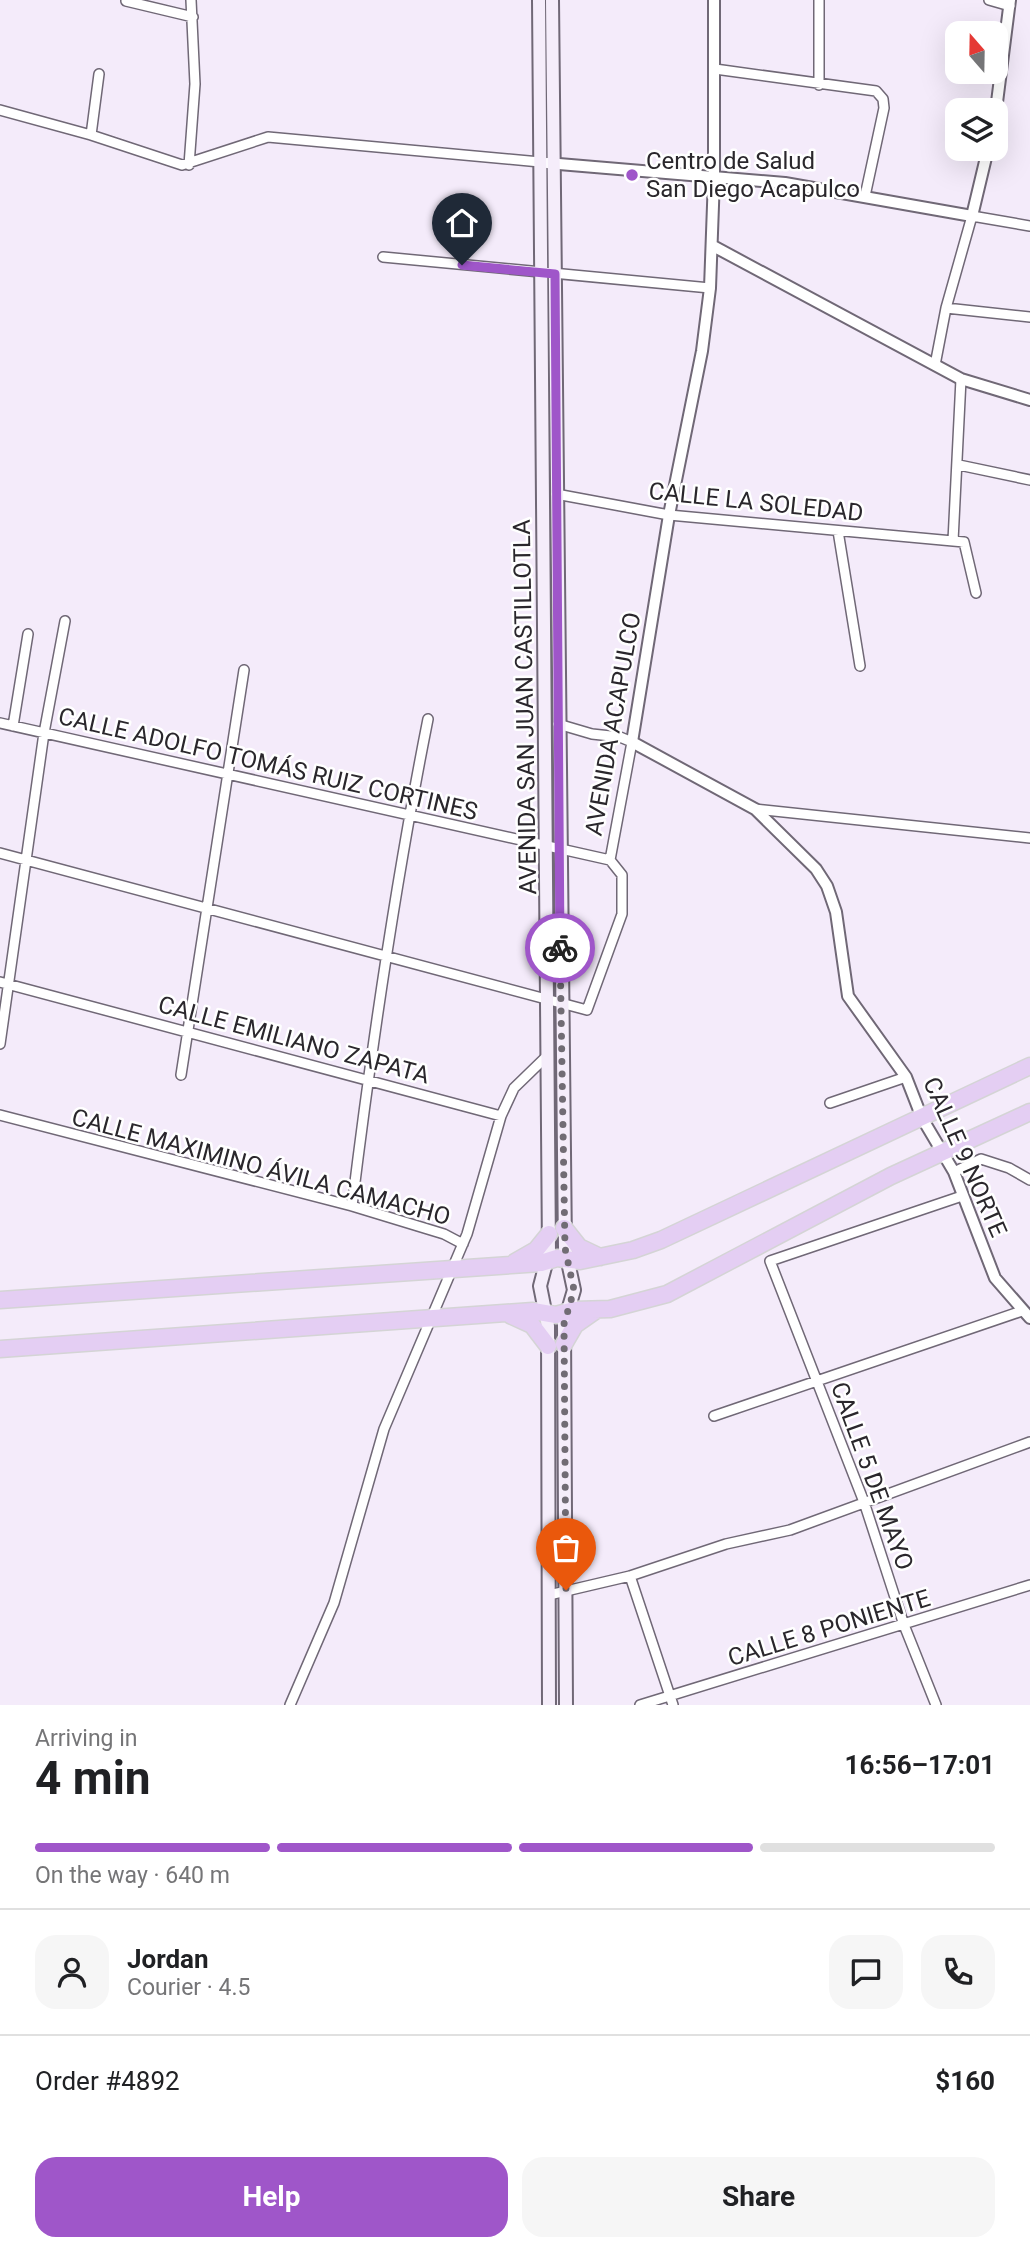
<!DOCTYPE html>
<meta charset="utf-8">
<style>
body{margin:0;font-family:Roboto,sans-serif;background:#f6f6f6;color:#202124;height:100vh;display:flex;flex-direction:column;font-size:26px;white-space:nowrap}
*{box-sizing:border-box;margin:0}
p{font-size:23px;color:#757577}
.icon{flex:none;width:38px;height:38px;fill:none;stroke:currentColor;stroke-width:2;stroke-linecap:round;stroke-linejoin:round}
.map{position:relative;height:1705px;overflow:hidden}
.panel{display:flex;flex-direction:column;background:#fff;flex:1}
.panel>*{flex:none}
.needle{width:46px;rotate:340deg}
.buttons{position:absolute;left:945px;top:21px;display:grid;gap:14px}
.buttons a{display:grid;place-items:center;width:63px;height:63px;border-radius:14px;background:#fff;box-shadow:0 7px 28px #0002;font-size:35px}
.pin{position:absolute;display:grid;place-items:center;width:60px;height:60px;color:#fff;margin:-72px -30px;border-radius:50% 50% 50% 0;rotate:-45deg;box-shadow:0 0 7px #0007}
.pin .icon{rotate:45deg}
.courier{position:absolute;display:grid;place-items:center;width:70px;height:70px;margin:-35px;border:5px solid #9f56c9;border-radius:50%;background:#fff;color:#222;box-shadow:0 2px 9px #0007}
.overview em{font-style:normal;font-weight:700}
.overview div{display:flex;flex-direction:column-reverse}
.overview{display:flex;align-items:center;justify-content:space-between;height:119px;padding:0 35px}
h1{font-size:46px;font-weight:700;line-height:52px}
.bar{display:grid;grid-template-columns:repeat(4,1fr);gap:10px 7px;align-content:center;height:84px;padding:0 35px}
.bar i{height:9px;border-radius:5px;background:#e0e0e0}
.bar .on{background:#9f56c9}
.bar p{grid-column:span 4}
.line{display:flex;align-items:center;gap:18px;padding:0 35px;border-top:2px solid #e0e0e0}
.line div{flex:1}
.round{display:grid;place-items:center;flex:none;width:74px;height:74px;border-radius:21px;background:#f6f6f6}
.action{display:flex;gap:14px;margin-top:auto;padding:14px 35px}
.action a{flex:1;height:80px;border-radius:21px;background:#9f56c9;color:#fff;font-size:28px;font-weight:700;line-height:80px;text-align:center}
.action a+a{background:#f6f6f6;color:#202124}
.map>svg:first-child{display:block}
</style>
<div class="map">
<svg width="1030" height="1705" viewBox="0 0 1030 1705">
<rect width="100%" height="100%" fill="#f4ebfa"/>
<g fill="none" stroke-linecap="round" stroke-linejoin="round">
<g stroke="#706876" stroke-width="12">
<path id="minor" d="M819,0V85
M989,0L1010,6
M126,1L193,17
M715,69L876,91L883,99L884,108L865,196
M0,110L91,135L182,165L268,137L540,162
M91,135L99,74
M189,165L195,84L191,0
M383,257L710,288
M946,308L1030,317
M935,365L946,308L972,216L1030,226
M959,465L1030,480
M556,494L669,515L964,542L976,593
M838,531L860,666
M953,541L961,379
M0,723L610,860
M558,724L592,734L620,737L632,742L610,860
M13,726L28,634
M755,809L1030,838
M0,853L587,1010L622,914V875L610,860
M0,982L501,1116
M0,1044L44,733L65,621
M181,1075L244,670
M830,1103L906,1077
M0,1115L352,1206L444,1234L463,1244
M954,1172L981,1159L1009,1168L1030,1180
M352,1206C372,1043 396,880 428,719
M714,1416L1022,1311
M630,1576L673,1705
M549,1595L630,1576L726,1544L790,1530L1030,1442
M290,1705L334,1603L384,1429L467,1234L501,1116L514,1088L548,1055
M640,1705L1030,1585
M936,1705L904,1625L864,1502L770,1261L962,1196"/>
</g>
<g stroke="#706876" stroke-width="14">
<path id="tertiary" d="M714,0V178L710,288L702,351L669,515L632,742L755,809L816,869L827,886L836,912L848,996L906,1077L922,1118L954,1172L995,1278L1030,1318
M996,110L1010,0
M547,163L785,183L972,216L988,149
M713,246L961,379L1030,400"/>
</g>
<g stroke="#706876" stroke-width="16">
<path id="secondary" d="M539,0L549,1252L540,1286L548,1326L549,1705
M552,0L565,1248L574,1290L564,1324L566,1705"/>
</g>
<g stroke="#d4d4d5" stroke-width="19">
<path id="trunk" d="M564,1228L579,1247L600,1257
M515,1262L536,1250L549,1234
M0,1300L541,1263L557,1258L580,1261L633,1250L661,1240L1030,1066
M510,1315L532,1325L548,1346
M564,1344L575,1325L595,1311
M0,1349L533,1311L556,1315L574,1310L610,1309L667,1294L891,1176L1030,1112"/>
</g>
<use href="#minor" stroke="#fff" stroke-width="9"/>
<use href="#tertiary" stroke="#fff" stroke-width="10"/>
<use href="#secondary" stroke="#f5edfa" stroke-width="12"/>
<use href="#trunk" stroke="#e4cef3" stroke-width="16"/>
</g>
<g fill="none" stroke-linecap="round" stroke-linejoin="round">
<path stroke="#716c74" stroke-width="7" stroke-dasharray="0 12.6" d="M560,948L565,1248L574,1290L564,1324L566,1590"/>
<path stroke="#9f56c9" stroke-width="9" d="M462,265L555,274L560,948"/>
</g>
<circle fill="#9f56c9" stroke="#fff" stroke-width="2.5" cx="632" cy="175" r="7"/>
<g text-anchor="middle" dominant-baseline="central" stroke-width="5" stroke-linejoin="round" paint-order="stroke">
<g font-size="24" fill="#2a272c" stroke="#fff" text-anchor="start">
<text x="646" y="161">Centro de Salud<tspan x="646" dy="28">San Diego Acapulco</tspan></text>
</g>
<g font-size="24" fill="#2a272c" stroke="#fff">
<text transform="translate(756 502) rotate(6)">CALLE LA SOLEDAD</text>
<text transform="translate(525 707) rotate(-91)">AVENIDA SAN JUAN CASTILLOTLA</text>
<text transform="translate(613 724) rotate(-80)">AVENIDA ACAPULCO</text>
<text transform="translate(268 764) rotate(13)">CALLE ADOLFO TOMÁS RUIZ CORTINES</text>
<text transform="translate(294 1040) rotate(15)">CALLE EMILIANO ZAPATA</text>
<text transform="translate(965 1157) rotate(66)">CALLE 9 NORTE</text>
<text transform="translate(261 1167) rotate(15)">CALLE MAXIMINO ÁVILA CAMACHO</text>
<text transform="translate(872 1476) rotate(70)">CALLE 5 DE MAYO</text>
<text transform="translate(829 1628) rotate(-17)">CALLE 8 PONIENTE</text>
</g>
</g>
</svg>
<div class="buttons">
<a><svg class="needle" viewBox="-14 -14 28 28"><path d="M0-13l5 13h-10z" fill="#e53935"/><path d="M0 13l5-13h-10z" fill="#757577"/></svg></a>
<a><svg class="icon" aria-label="layers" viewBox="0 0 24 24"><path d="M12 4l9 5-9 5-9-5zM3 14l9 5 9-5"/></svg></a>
</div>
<div class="pin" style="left:566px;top:1590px;background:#ea580c"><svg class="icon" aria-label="bag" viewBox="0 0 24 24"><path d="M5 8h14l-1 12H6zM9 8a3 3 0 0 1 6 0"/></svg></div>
<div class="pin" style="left:462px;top:265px;background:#1f2937"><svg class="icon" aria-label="home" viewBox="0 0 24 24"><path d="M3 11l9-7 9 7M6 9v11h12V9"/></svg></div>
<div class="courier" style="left:560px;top:948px"><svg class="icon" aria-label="bike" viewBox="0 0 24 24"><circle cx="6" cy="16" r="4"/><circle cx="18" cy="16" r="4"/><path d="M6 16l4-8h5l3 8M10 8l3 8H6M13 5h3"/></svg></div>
</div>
<section class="panel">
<div class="overview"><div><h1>4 min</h1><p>Arriving in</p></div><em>16:56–17:01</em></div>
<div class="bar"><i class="on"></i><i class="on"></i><i class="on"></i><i></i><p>On the way · 640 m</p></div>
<div class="line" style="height:126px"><a class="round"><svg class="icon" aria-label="person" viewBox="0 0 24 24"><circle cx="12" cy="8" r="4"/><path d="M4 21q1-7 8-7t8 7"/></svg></a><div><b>Jordan</b><p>Courier · 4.5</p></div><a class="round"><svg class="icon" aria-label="chat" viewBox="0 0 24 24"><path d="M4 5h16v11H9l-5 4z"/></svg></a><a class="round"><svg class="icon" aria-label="phone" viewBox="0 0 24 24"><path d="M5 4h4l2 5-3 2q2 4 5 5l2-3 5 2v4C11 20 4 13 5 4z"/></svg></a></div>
<div class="line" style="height:91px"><div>Order #4892</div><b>$160</b></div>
<div class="action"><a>Help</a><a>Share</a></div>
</section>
